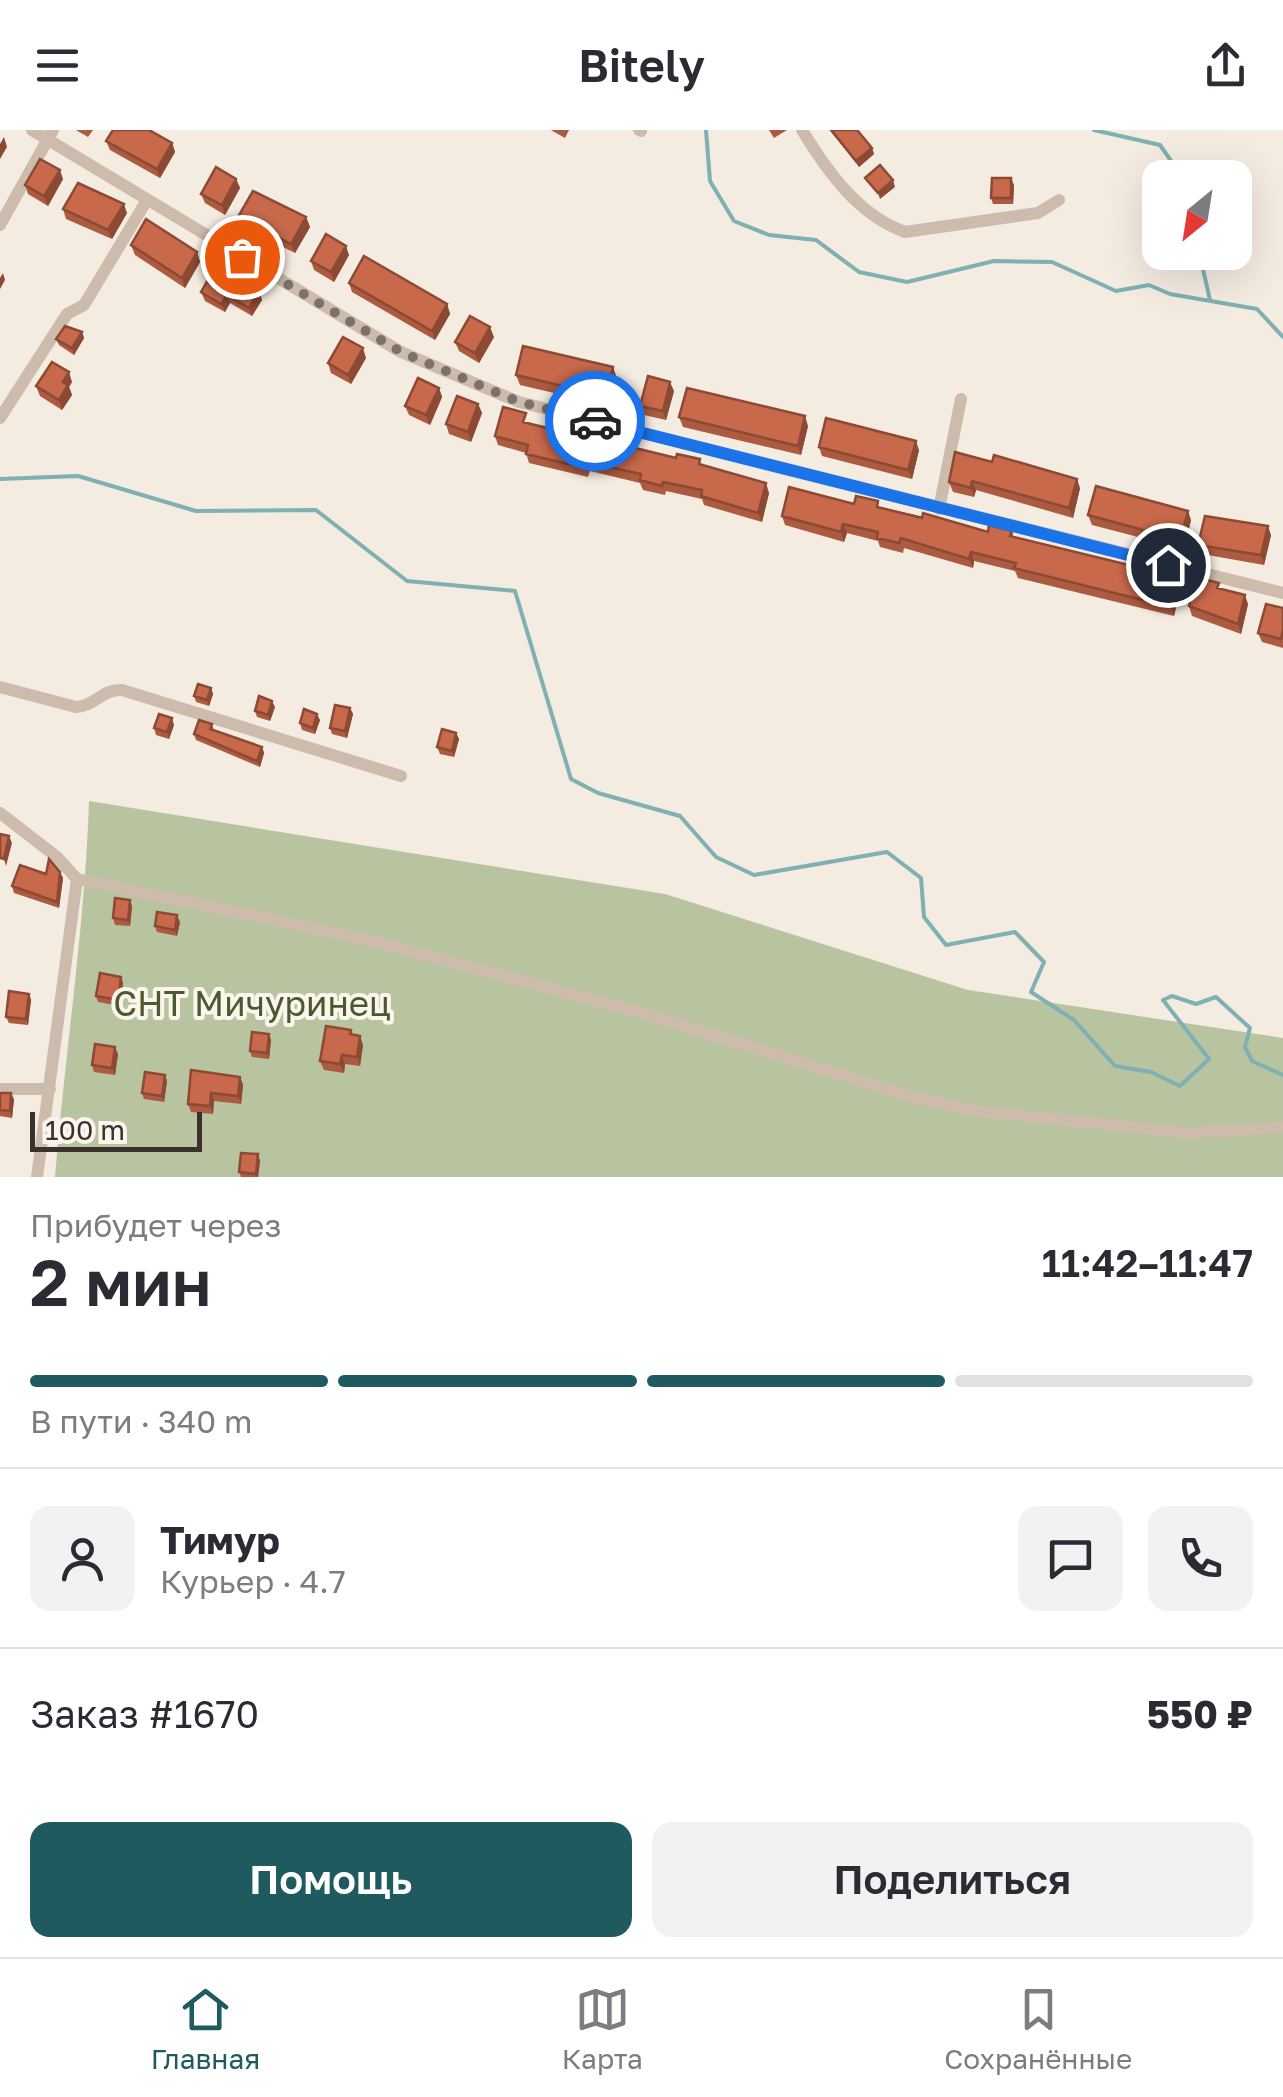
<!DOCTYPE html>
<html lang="ru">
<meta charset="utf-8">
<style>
body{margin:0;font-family:"Golos Text",sans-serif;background:#f2f2f3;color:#2b2b33;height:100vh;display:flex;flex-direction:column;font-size:38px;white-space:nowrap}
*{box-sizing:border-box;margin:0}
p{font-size:32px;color:#7c7c81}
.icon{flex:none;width:55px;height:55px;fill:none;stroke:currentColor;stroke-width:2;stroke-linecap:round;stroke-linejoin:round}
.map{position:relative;height:1047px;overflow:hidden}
.drawer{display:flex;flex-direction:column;background:#fff;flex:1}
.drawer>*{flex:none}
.needle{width:65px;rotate:210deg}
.tools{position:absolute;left:1142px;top:30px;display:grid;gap:20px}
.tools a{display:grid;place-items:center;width:110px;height:110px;border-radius:20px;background:#fff;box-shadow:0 10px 40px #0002;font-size:50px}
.scale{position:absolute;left:30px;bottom:25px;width:172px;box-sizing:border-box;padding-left:10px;border:5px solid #3b302b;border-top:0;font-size:28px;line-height:35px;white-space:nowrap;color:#3b302b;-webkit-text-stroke:8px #fbf5ee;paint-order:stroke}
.pin{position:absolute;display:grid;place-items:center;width:85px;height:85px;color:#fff;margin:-42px;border:5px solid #fff;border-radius:50%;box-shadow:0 2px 10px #0007}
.courier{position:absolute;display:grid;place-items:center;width:100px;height:100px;margin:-50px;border:8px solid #1a73e8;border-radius:50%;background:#fff;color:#222;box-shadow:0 2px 12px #0007}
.summary em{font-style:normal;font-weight:600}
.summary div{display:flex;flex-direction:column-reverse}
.summary{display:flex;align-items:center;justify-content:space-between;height:170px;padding:0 30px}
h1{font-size:65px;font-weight:600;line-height:75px}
.bar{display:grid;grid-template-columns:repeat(4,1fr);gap:15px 10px;align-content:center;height:120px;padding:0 30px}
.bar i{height:12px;border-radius:8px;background:#e1e1e2}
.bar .current{background:#1f5a5e}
.bar p{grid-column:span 4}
.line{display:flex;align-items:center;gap:25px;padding:0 30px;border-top:2px solid #e1e1e2}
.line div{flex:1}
.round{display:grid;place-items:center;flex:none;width:105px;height:105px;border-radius:20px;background:#f2f2f3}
.button{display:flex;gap:20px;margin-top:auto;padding:20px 30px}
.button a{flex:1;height:115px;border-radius:20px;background:#1f5a5e;color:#fff;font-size:40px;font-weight:600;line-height:115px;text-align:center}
.button a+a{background:#f2f2f3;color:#2b2b33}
header{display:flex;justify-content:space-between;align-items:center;height:130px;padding:0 30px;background:#fff;font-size:45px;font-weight:600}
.tab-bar{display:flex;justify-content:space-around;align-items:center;height:140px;border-top:2px solid #e1e1e2;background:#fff;font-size:28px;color:#7c7c81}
.tab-bar a{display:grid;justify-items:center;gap:5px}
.tab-bar .current{color:#1f5a5e}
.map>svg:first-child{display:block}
</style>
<header><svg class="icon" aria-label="menu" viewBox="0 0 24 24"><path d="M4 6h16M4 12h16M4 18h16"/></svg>Bitely<svg class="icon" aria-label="share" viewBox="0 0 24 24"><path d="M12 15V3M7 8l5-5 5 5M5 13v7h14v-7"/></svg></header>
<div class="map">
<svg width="1283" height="1047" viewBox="0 0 1283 1047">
<rect width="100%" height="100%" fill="#f4ebe1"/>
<path fill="#b8c4a0" d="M89,671L665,764L968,860L1283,908V1047H55C65,921 85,797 89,671Z"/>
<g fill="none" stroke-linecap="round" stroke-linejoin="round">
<path stroke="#7fb0b2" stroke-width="4" d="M706,0L710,51L734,91L769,105L816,110L859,142L907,152L994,131L1052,132L1116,161L1149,155L1170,164L1257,179L1283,207
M1094,0L1160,15L1183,48
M1199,122L1210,170
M0,349L78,346L196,381L316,380L407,451L515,461L571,649L598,663L680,686L716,727L754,745L887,722L921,748L924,787L946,815L1015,802L1044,832L1031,862L1074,890L1115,936L1151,942L1180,956L1209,929L1163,870L1172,866L1196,874L1216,867L1250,898L1245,917L1252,931L1283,945"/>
<path stroke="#cdbbac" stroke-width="12" d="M32,0L401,222L519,272L1283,463
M639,0L641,1
M802,0C827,41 858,85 905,102L1038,83L1059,70
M0,95L53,0
M0,288L67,184L84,175L147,70
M939,379L961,269
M0,557L76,577C95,576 102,559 122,560L401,646
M0,683L57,727L77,749L37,1047
M77,749L369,810L642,883L906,965L975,981L1188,1003L1283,997
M0,959H50"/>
</g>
<path fill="#ac5a40" d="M76,0H93L88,7Z
M551,0H569L565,8Z
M769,0H787L774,8Z
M830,0H857L872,18L874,24L859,37Z
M106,11L172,13L175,22L160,48L110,20Z
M63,49L48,76L28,64L25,55Z
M236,49L240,58L225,85L205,73L201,64Z
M1014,55L1013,74H993L991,68Z
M63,79L127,83L112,109L66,89Z
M238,87H306L310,97L295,123L241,96Z
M131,115L197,122L200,132L185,158L135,125Z
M349,125L334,152L314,140L311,131Z
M349,153L447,174L450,184L435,210L352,162Z
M259,161L262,170L252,186L230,173L225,182L205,171L201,162Z
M82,202L84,208L74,225L59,215L56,209Z
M494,207L479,233L459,221L455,212Z
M366,228L351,254L331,243L328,233Z
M613,237L616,246L609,276L520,255L516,245Z
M72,252L69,257L72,265L62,280L40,266L36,256Z
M439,258L442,267L430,295L409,285L405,276Z
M674,261L666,290L644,285L640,276Z
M478,274L482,283L471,312L449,304L446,294Z
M679,287L808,296L801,325L683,297Z
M529,293L702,335L769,363L762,392L704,375L702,369L666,361L665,365L643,360L640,353L590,341L588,347L529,333L526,323L498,315L495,306Z
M819,317L919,320L912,349L822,326Z
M955,322L1080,358L1073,388L976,360L974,367L953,362L949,352Z
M881,377L988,402L1012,401L1014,407L1178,447L1181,457L1174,486L1018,448L1015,441L974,431L973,438L904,418L903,423L880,417L878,411L847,403L844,412L785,395L782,386Z
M1088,385L1191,390L1184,419L1092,395Z
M1271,405L1264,435L1202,424L1198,415Z
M1221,459L1248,474L1241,504L1192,486L1189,476Z
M1283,478V518L1262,512L1258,503Z
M211,558L213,564L209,576L196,572L194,566Z
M275,577L270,591L257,587L255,581Z
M350,578L353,584L347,608L332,604L330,598Z
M320,590L315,604L302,600L300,593Z
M212,594L214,600L262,617L264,623L260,637L196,610L194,604Z
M174,595L169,609L156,605L154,598Z
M456,603L459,609L454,627L440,624L437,617Z
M60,742L63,748L59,778L14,763L12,756L46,744Z
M132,776L130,796L115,795L113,788Z
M180,792L177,806L157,802L155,796Z
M121,847L123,853L120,876L98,872L96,866Z
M29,864L31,870L28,895L9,893L6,887Z
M351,900L353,905L363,915L360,936L345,934L344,943L324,940L320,931Z
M269,904L271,910L269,929L252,927L250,921Z
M118,924L115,945L94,942L92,935Z
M240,947L243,955L241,974L214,971L213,984L191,982L188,974Z
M167,951L164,972L144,969L142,963Z
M0,963L14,969L12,988L0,986Z
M258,1024L260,1031L258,1047H241L239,1042Z"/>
<path fill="#8c4a34" d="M4,7L7,17L0,29V14Z
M172,13L175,22L160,48L157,39Z
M872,18L874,24L859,37L856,31Z
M60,40L63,49L48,76L44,66Z
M1011,48L1014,55L1013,74L1011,68Z
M236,49L240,58L225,85L222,75Z
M893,50L895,57L880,69L878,63Z
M124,74L127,83L112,109L108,100Z
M306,87L310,97L295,123L291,114Z
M346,116L349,125L334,152L331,142Z
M197,122L200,132L185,158L182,148Z
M3,143L5,150L0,159V148Z
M259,161L262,170L252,186L249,178Z
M227,165L230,173L225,182L221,174Z
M447,174L450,184L435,210L432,201Z
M490,197L494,207L479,233L475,223Z
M82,202L84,208L74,225L72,218Z
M363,218L366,228L351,254L348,245Z
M613,237L616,246L609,276L605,266Z
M69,242L72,252L69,257L72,265L62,280L59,270L63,252Z
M670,252L674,261L666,290L663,281Z
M439,258L442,267L430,295L426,285Z
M478,274L482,283L471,312L468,302Z
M805,286L808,296L801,325L798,316Z
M916,311L919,320L912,349L908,340Z
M1077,349L1080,358L1073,388L1069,378Z
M972,351L976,360L974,367L971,358Z
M766,353L769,363L762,392L758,383Z
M1188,381L1191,390L1184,419L1180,410Z
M843,394L847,403L844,412L841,402Z
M1268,396L1271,405L1264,435L1261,425Z
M971,422L974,431L973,438L969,429Z
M1178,447L1181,457L1174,486L1171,477Z
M1245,465L1248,474L1241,504L1238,494Z
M211,558L213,564L209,576L207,570Z
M272,571L275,577L270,591L268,585Z
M350,578L353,584L347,608L345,601Z
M317,584L320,590L315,604L313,598Z
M172,588L174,595L169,609L167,602Z
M456,603L459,609L454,627L452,621Z
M262,617L264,623L260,637L257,631Z
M9,706L12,713L6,736L4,729Z
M60,742L63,748L59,778L57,772Z
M130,770L132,776L130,796L128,790Z
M177,785L180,792L177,806L175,800Z
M121,847L123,853L120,876L118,870Z
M29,864L31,870L28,895L26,889Z
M269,904L271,910L269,929L267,923Z
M360,906L363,915L360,936L357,927Z
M115,917L118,924L115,945L112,938Z
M342,925L345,934L344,943L340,934Z
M165,945L167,951L164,972L162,966Z
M240,947L243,955L241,974L238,966Z
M11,963L14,969L12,988L10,981Z
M211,963L214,971L213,984L210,976Z
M258,1024L260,1031L258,1047H257L256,1044Z"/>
<path fill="#c8694b" stroke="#8c4a34" stroke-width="2.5" d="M113,0H149L172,13L157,39L106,11Z
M831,0H857L872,18L856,31Z
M40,29L60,40L44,66L25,55Z
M880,35L893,50L878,63L865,48Z
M216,37L236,49L222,75L201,64Z
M992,48H1011V68H991Z
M78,53L124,74L108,100L63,79Z
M253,61L306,87L291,114L238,87Z
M146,89L197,122L182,148L131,115Z
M326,104L346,116L331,142L311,131Z
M364,126L447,174L432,201L349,153Z
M216,136L259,161L249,178L227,165L221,174L201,162Z
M470,186L490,197L475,223L455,212Z
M65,196L82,202L72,218L56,209Z
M343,207L363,218L348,245L328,233Z
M523,216L613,237L605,266L516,245Z
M52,232L69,242L63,252L68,255L59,270L36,256Z
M648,246L670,252L663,281L640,276Z
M418,248L439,258L426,285L405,276Z
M687,258L805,286L798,316L679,287Z
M457,266L478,274L468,302L446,294Z
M503,277L526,283L523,292L608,313L610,306L632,311L631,317L676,328L677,324L700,329L699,334L766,353L758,383L701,366L702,360L663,352L662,356L640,350L641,344L587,332L585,338L526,324L528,315L495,306Z
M826,288L916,311L908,340L819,317Z
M955,322L992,332L994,325L1077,349L1069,378L972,351L971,358L949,352Z
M1096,356L1188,381L1180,410L1088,385Z
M789,357L854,374L856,366L878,371L877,377L922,388L923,383L988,402L989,395L1012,401L1010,406L1178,447L1171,477L1014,438L1016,433L971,422L969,429L901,408L899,413L877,408L878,402L843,394L841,402L782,386Z
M1205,386L1268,396L1261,425L1198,415Z
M1196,447L1219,453L1217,458L1245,465L1238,494L1189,476Z
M1266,474L1283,478V499L1281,509L1258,503Z
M198,554L211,558L207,570L194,566Z
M259,566L272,571L268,585L255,581Z
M335,575L350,578L345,601L330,598Z
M304,579L317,584L313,598L300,593Z
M159,584L172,588L167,602L154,598Z
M199,590L212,594L210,599L262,617L257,631L194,604Z
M442,599L456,603L452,621L437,617Z
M0,704L9,706L4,729L0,728Z
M49,729L60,742L57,772L12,756L20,735L46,744Z
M115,768L130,770L128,790L113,788Z
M157,782L177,785L175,800L155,796Z
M100,843L121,847L118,870L96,866Z
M9,861L29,864L26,889L6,887Z
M326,896L351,900L350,904L360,906L357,927L342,925L340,934L320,931Z
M252,902L269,904L267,923L250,921Z
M95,914L115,917L112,938L92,935Z
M191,940L240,947L238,966L211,963L210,976L188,974Z
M145,942L165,945L162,966L142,963Z
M0,963H11L10,981L0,980Z
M241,1023L258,1024L256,1044L239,1042Z"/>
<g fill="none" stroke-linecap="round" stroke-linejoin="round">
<path stroke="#7c716b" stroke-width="10" stroke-dasharray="0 18" d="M242,127L401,222L519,272L595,291"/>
<path stroke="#1a73e8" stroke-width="12" d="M595,291L1168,435"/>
</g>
<g text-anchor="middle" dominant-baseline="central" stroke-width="8" stroke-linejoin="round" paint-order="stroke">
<g font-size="35" fill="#4a5a2e" stroke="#fbf5ee">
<text x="252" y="873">СНТ Мичуринец</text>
</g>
</g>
</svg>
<div class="tools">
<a><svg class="needle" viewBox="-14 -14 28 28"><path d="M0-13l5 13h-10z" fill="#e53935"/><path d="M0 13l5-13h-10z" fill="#7c7c81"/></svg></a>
</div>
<div class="scale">100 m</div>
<div class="pin" style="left:242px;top:127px;background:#ea580c"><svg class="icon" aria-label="bag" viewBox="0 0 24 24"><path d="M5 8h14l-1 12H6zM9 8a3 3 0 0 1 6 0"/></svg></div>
<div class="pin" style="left:1168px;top:435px;background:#1f2937"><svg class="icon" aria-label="home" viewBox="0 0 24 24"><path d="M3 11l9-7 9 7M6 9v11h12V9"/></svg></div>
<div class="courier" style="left:595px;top:291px"><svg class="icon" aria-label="car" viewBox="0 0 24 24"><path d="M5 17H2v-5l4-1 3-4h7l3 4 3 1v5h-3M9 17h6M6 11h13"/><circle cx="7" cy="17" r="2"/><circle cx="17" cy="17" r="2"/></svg></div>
</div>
<section class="drawer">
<div class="summary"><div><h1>2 мин</h1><p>Прибудет через</p></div><em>11:42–11:47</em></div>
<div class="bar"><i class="current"></i><i class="current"></i><i class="current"></i><i></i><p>В пути · 340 m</p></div>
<div class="line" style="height:180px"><a class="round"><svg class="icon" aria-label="person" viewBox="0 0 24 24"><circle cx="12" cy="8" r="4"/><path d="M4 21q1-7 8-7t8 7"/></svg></a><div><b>Тимур</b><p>Курьер · 4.7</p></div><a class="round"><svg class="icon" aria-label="chat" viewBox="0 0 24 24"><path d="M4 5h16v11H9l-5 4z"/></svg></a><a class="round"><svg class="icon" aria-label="phone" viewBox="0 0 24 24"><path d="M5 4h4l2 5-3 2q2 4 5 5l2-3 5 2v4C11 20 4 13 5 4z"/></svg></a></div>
<div class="line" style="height:130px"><div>Заказ #1670</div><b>550 ₽</b></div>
<div class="button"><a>Помощь</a><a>Поделиться</a></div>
</section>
<nav class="tab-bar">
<a class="current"><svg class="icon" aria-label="home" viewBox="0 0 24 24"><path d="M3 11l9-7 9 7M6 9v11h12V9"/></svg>Главная</a>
<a><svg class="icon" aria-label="map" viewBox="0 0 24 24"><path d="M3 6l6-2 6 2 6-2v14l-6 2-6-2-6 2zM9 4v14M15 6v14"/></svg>Карта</a>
<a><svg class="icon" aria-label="saved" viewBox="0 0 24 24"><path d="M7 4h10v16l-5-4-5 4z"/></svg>Сохранённые</a>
</nav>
